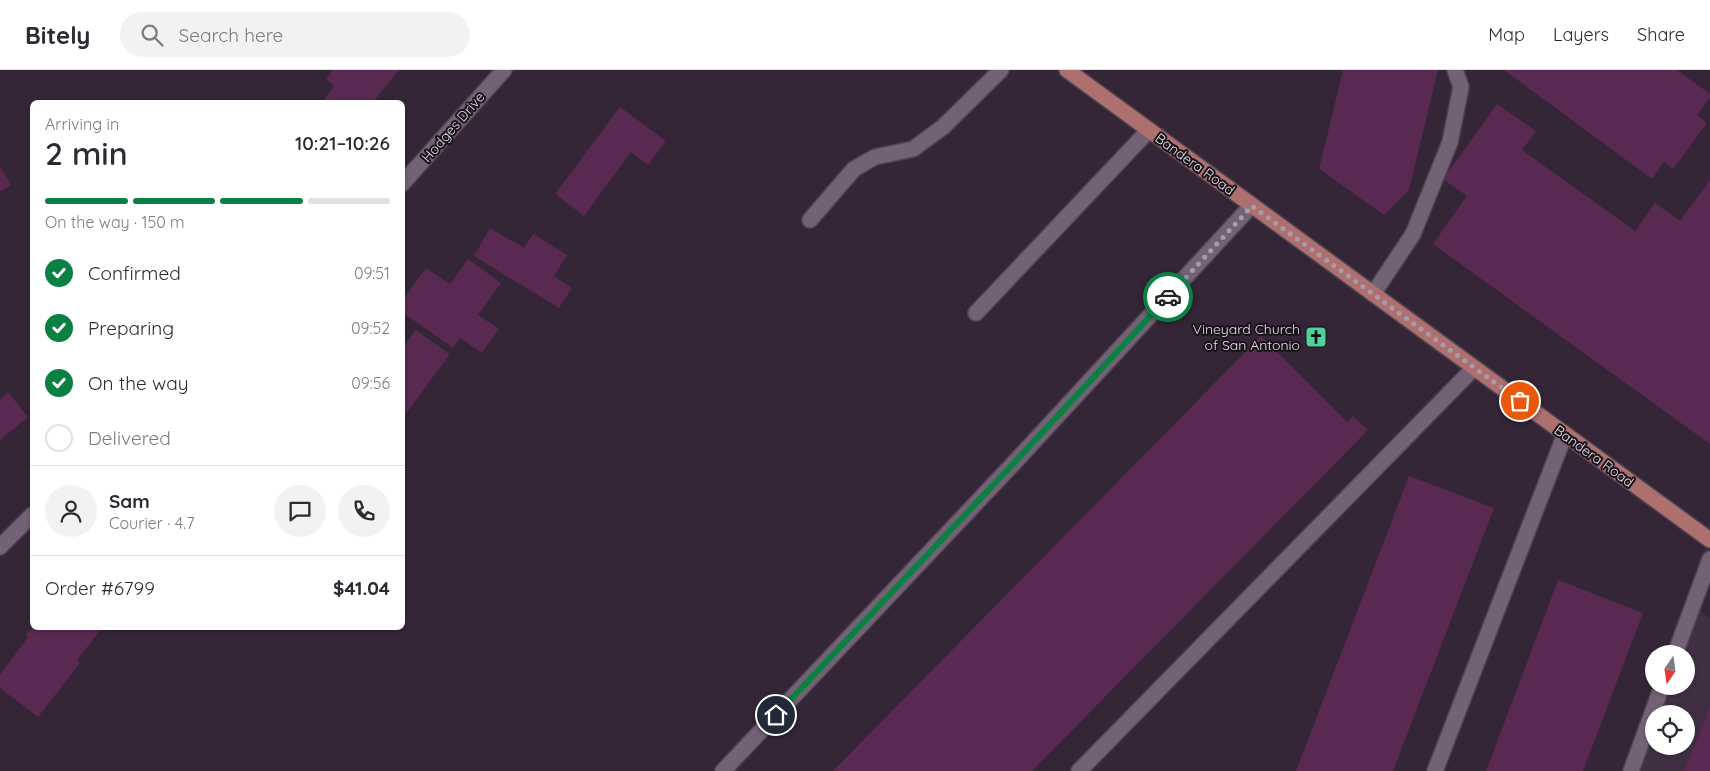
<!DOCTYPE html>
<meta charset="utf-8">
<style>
body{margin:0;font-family:Quicksand,sans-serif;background:#f2f2f3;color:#2b2b33;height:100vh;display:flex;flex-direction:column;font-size:19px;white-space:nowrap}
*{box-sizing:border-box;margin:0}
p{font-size:16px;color:#7c7c81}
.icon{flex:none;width:28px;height:28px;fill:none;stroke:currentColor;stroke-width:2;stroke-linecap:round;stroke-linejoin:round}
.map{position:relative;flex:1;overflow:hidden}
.sheet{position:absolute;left:30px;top:30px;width:375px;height:530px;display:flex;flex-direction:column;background:#fff;border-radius:8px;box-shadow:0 1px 4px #0004}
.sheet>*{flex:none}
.needle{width:32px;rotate:193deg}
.fabs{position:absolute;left:1645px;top:575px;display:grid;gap:10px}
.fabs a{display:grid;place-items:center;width:50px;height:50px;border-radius:50%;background:#fff;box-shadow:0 1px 4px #0004;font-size:25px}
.pin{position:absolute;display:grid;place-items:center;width:42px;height:42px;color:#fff;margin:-21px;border:2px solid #fff;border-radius:50%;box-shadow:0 1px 5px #0007}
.courier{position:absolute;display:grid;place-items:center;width:50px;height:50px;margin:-25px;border:4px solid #0b8043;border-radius:50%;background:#fff;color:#222;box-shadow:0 1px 6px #0007}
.overview em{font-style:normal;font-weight:600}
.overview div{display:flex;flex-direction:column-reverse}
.overview{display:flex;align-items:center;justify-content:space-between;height:85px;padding:0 15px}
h1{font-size:32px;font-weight:600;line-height:38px}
.bar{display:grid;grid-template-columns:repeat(4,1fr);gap:8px 5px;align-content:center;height:60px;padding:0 15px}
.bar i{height:6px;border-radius:4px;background:#e1e1e2}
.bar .active{background:#0b8043}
.bar p{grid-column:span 4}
.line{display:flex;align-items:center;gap:12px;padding:0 15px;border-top:1px solid #e1e1e2}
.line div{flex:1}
.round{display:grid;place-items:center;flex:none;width:52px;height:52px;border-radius:26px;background:#f2f2f3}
ol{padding:0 15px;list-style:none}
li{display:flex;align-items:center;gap:15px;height:55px}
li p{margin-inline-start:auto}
li .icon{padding:5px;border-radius:50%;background:#0b8043;color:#fff;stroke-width:4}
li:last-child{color:#7c7c81}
li i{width:28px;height:28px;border:2px solid #e1e1e2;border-radius:50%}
header{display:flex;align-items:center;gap:30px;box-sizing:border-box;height:70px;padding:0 25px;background:#fff;border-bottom:1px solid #e1e1e2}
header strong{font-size:24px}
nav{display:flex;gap:28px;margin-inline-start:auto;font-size:18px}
.search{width:350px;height:45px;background:#f2f2f3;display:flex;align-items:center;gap:12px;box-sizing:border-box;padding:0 18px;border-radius:28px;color:#7c7c81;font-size:19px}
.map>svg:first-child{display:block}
</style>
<header>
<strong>Bitely</strong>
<div class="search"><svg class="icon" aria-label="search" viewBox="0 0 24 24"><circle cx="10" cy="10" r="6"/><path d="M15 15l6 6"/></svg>Search here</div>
<nav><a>Map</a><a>Layers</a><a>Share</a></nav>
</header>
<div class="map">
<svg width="1710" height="701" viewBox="0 0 1710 701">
<rect width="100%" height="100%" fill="#342637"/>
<path fill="#402e43" d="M1697,539L1710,548V701H1638L1654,657V676H1686V644H1659L1669,616H1686V584H1681Z"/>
<path fill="#592951" d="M333,0H399L373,32H325L323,31L334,16L326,9Z
M1343,0H1438L1409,120L1384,145L1319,99Z
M1504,0H1677L1710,24V27L1697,45L1707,53L1673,99L1664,92L1652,109Z
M1497,34L1536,61L1522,80L1635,161L1655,133L1680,151L1710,110V374L1433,174L1467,126L1443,109Z
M620,37L666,71L648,95L631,82L584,146L555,124Z
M0,96L11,115L0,121Z
M490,158L524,178L533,164L567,185L554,206L572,218L559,238L474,186Z
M468,189L501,213L478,245L499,259L482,283L460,268L453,278L402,242V231L426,198L450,214Z
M416,260L450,284L402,349V278Z
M1261,266L1347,352L1353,346L1368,360L1032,701H833Z
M8,322L28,347L0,370V329Z
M1409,406L1494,438L1393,701H1296Z
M1558,510L1643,543L1583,701H1486Z
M32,558H102L77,590L80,593L38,647L0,618V605L28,567L26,565Z
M1710,637V701H1684Z"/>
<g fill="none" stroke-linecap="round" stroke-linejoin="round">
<g stroke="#504452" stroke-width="18">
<path id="minor" d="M402,114L504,0
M810,150L854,99L875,87L913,79L943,57L1001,0
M1373,224L1413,164L1450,72L1461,17L1455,0
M976,243L1149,60
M0,477L32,445
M1675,584L1710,489
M723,701L1013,394L1252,135
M1079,701L1474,298
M1435,701L1565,364
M1631,701L1662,616"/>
</g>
<g stroke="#504452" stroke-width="18">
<path id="major" d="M1067,0L1710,470"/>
</g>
<use href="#minor" stroke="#736275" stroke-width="15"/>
<use href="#major" stroke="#ae706e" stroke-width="15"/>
</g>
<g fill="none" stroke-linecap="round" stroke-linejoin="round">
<path stroke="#a79ca9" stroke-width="5" stroke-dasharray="0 9" d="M1168,227L1252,136L1520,331"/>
<path stroke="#0b8043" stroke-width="6" d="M776,645L1013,394L1168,227"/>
</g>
<defs>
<g id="church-square" transform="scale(1.125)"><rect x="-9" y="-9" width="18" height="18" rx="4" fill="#4dd39a" stroke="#181219"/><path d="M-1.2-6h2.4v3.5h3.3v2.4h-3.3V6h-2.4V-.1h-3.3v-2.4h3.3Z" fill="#111"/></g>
</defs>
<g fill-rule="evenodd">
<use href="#church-square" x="1316" y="267"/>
</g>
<g text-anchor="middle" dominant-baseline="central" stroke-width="4" stroke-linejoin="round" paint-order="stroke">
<g font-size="14" fill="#e5dce7" stroke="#181219">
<text transform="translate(453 57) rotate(-49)">Hodges Drive</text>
<text transform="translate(1195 94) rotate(36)">Bandera Road</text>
<text transform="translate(1594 386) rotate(36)">Bandera Road</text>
</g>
<g font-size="14" fill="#e5dce7" stroke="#181219" text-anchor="end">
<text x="1300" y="259">Vineyard Church<tspan x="1300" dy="16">of San Antonio</tspan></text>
</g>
</g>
</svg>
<div class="fabs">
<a><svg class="needle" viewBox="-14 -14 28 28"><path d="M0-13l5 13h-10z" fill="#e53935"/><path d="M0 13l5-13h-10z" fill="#7c7c81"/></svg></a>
<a><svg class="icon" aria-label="locate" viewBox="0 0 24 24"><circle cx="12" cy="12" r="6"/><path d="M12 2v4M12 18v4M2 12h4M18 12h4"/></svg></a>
</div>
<div class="pin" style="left:1520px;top:331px;background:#ea580c"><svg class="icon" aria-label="bag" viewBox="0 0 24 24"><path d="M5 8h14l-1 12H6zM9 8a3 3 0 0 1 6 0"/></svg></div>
<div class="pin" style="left:776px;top:645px;background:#1f2937"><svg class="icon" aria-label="home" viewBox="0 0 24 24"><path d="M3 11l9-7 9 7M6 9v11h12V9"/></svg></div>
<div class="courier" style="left:1168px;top:227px"><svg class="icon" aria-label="car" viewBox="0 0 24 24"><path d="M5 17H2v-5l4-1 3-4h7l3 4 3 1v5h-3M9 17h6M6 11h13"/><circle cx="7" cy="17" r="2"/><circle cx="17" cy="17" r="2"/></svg></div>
<section class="sheet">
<div class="overview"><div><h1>2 min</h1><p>Arriving in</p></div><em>10:21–10:26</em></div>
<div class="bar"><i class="active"></i><i class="active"></i><i class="active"></i><i></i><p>On the way · 150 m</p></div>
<ol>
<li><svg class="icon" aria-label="check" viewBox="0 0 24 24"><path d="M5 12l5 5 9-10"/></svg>Confirmed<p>09:51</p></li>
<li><svg class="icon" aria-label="check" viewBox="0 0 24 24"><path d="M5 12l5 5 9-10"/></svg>Preparing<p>09:52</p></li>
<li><svg class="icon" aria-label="check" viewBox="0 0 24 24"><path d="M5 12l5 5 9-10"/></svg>On the way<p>09:56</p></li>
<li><i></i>Delivered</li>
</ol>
<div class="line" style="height:90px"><a class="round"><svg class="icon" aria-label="person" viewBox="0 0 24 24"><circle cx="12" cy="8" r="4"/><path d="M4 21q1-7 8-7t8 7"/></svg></a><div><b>Sam</b><p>Courier · 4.7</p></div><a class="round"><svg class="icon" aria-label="chat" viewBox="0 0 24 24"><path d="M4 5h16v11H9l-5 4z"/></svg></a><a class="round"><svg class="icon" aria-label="phone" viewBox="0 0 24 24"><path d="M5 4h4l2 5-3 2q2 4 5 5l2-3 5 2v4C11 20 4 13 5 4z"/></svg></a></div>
<div class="line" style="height:65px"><div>Order #6799</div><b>$41.04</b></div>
</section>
</div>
